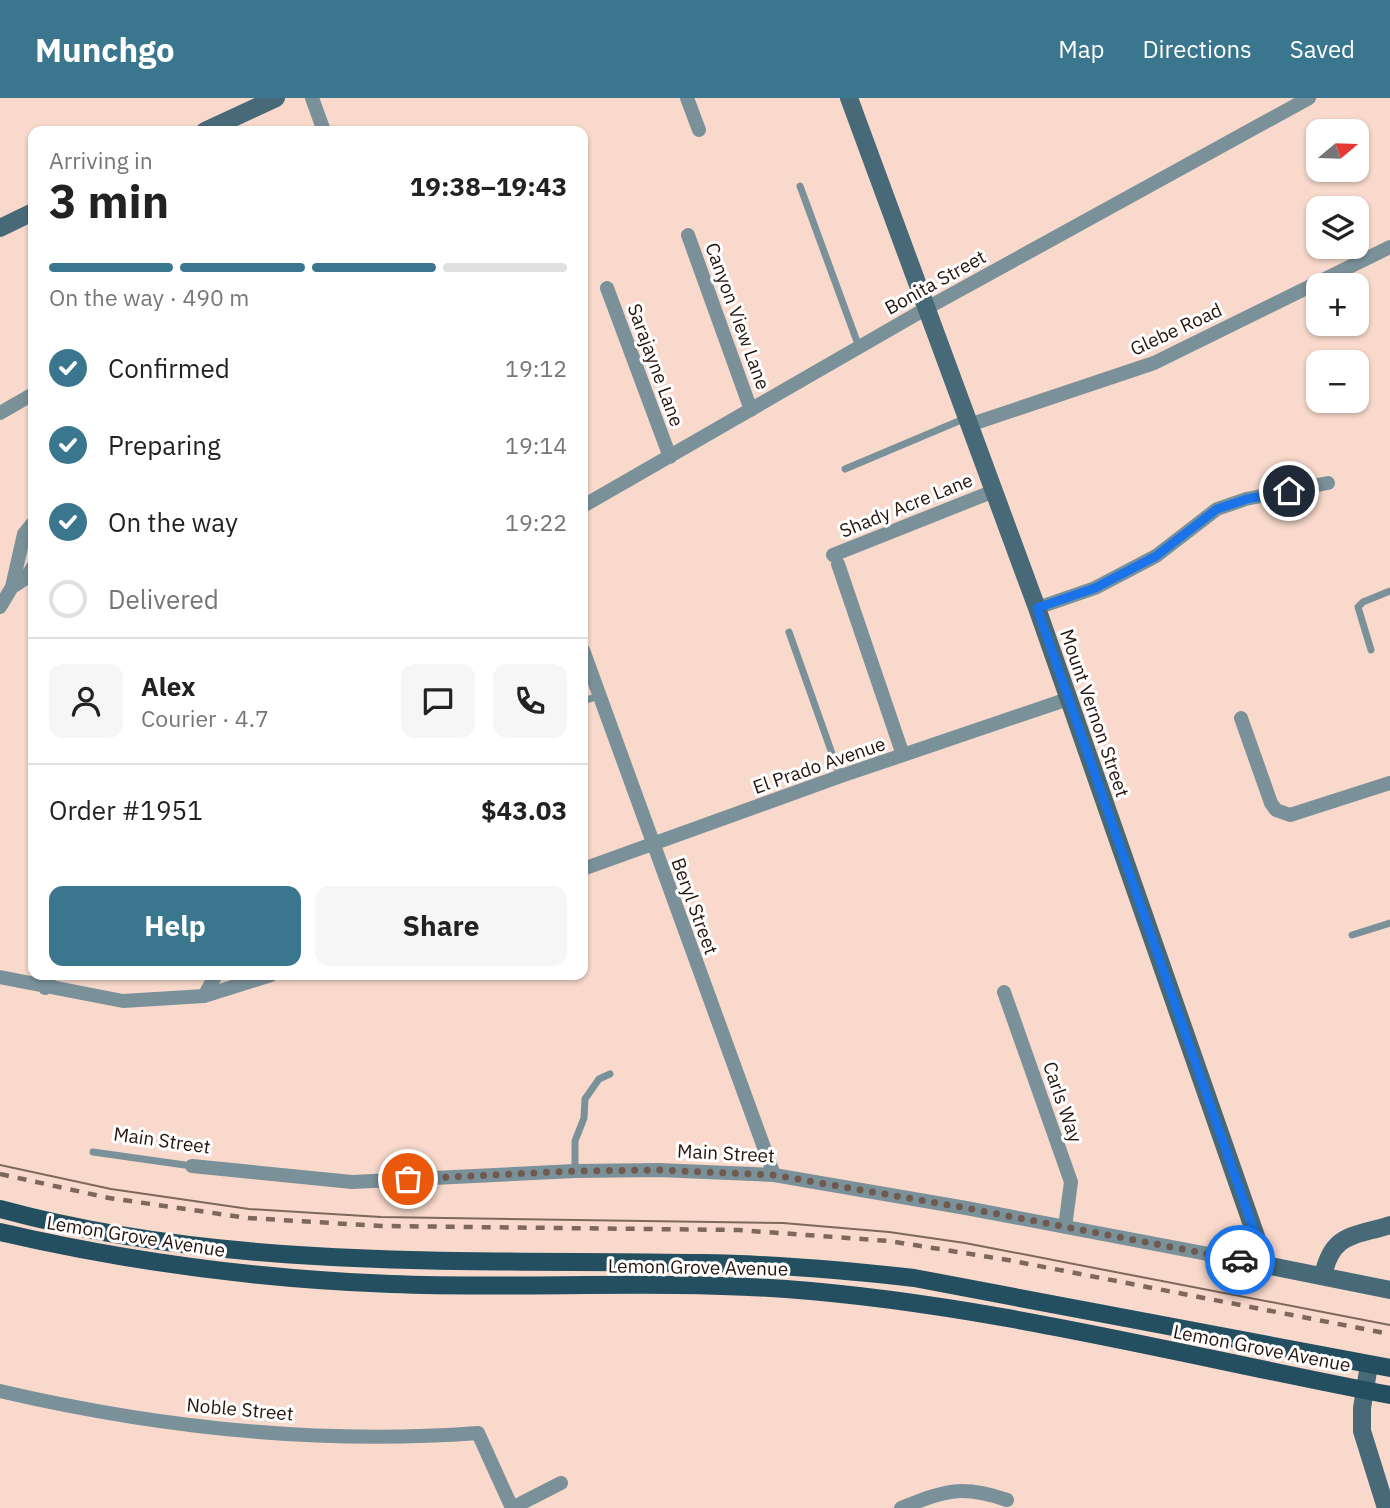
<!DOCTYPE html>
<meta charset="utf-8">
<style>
body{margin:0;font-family:"IBM Plex Sans",sans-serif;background:#f6f6f6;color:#222;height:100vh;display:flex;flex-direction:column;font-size:26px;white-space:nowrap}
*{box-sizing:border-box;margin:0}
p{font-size:23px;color:#767676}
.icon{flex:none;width:38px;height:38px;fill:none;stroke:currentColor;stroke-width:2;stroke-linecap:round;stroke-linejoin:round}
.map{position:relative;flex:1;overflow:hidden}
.drawer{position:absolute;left:28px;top:28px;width:560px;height:854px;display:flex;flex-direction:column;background:#fff;border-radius:14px;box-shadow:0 2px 5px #0004}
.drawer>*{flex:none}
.needle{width:46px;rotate:71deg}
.buttons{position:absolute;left:1306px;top:21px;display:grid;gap:14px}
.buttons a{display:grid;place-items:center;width:63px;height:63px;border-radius:14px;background:#fff;box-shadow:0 2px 5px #0004;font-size:35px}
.pin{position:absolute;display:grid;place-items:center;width:60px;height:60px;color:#fff;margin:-30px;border:4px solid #fff;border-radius:50%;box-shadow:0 2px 7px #0007}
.courier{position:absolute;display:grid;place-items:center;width:70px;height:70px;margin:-35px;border:5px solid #1a73e8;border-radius:50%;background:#fff;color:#222;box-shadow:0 2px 9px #0007}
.overview em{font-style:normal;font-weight:800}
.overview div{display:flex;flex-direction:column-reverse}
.overview{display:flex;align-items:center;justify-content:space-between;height:119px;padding:0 21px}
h1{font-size:46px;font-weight:800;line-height:52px}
.bar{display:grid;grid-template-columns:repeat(4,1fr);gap:10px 7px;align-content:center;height:84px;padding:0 21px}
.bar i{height:9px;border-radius:5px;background:#e0e0e0}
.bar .on{background:#3a768d}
.bar p{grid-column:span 4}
.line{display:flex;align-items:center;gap:18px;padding:0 21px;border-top:2px solid #e0e0e0}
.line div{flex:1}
.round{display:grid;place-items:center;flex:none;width:74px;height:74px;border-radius:14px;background:#f6f6f6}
ol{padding:0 21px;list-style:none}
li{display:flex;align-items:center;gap:21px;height:77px}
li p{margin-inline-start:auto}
li .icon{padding:7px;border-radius:50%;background:#3a768d;color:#fff;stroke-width:4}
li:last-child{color:#767676}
li i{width:38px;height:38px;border:4px solid #e0e0e0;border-radius:50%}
.action{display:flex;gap:14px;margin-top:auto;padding:14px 21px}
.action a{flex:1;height:80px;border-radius:14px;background:#3a768d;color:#fff;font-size:28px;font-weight:800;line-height:80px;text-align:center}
.action a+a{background:#f6f6f6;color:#222}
header{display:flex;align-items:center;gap:42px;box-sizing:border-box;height:98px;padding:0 35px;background:#3a768d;color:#fff}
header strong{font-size:33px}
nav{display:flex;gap:38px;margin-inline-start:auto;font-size:24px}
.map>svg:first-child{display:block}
</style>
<header>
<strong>Munchgo</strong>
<nav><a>Map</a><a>Directions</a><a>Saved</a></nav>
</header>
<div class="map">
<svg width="1390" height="1410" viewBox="0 0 1390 1410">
<rect width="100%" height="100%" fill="#f8d9cb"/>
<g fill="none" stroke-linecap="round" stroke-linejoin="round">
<path stroke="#7a919a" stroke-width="7" d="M800,88L859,249
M845,371L966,320
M789,534L840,678
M1371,552L1358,509L1363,504L1390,493
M583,603L599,598
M1352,837L1390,825
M93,1054L192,1068
M575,1073V1043L584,1020L585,1001L599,981L610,976"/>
<path stroke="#7a919a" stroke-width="14" d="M312,0L324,33
M687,0L699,32
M688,137L751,312
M607,190L670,359
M0,315L33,296
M969,327L1154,265L1390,149
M583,408L927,210L1309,0
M833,457L994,393
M838,466L903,657
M12,489L24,436L33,425
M0,509L12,489L26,480L33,469
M1037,510L1095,490L1156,458L1217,411L1246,401L1328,385
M583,552L774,1077
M1241,620L1271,705L1276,712L1290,717L1390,685
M583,771L841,678L1068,601
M0,879L123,903L204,898L271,877
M45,890L50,877
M1004,894L1071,1084L1065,1129
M204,898L216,877
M192,1068L352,1084L575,1073L659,1072L774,1077L966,1110L1266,1167
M0,1293C155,1329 319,1347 478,1335L512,1410
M512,1410L561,1385
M901,1410C945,1393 960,1386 1007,1402"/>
<path stroke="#486a78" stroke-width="18" d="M849,0L1037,510L1266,1167L1390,1192
M205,33L276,0
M0,130L33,114
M1323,1178C1332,1135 1352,1139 1390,1127
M1369,1267L1362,1310V1333L1386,1410"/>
<path stroke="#234f60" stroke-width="18" d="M0,1111C228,1173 468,1161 702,1165C773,1166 843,1172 914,1180L1390,1270
M0,1134C129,1164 259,1181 391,1186C522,1191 655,1182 786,1191C990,1206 1189,1259 1390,1297"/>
<path stroke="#7e675c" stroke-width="2" d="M0,1067L111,1091L249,1111L381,1119L783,1125L889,1134L965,1145L1390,1227"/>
<path stroke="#7e675c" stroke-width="4.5" stroke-dasharray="9 9" stroke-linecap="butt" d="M0,1076L109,1100L248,1120L381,1128L738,1132L889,1143L1008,1162L1390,1236"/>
</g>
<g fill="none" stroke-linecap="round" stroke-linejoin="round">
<path stroke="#705a50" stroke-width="7" stroke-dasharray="0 12.6" d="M408,1081L575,1073L659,1072L774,1077L966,1110L1240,1162"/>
<path stroke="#1a73e8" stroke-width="9" d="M1240,1162L1266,1167L1037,510L1095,490L1156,458L1217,411L1247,401L1289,393"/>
</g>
<g text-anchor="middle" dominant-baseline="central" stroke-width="6" stroke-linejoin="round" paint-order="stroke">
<g font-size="19" fill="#27150d" stroke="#fff">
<text transform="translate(935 184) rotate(-29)">Bonita Street</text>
<text transform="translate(738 218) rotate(70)">Canyon View Lane</text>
<text transform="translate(1176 231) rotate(-25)">Glebe Road</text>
<text transform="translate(656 267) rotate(70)">Sarajayne Lane</text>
<text transform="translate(906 407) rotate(-22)">Shady Acre Lane</text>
<text transform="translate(1095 615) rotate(71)">Mount Vernon Street</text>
<text transform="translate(819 667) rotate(-19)">El Prado Avenue</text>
<text transform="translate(695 808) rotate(70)">Beryl Street</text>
<text transform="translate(1063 1004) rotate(71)">Carls Way</text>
<text transform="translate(162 1042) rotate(8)">Main Street</text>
<text transform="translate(726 1055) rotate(3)">Main Street</text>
<text transform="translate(136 1138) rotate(9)">Lemon Grove Avenue</text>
<text transform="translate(698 1169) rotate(1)">Lemon Grove Avenue</text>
<text transform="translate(1262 1250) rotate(11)">Lemon Grove Avenue</text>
<text transform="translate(240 1311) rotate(5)">Noble Street</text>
</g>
</g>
</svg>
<div class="buttons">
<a><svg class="needle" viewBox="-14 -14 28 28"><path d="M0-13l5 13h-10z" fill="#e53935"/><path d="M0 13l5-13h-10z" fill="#767676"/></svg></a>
<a><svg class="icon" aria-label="layers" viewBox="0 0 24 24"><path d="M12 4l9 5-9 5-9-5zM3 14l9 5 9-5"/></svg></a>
<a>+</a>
<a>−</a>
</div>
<div class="pin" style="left:408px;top:1081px;background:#ea580c"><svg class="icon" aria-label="bag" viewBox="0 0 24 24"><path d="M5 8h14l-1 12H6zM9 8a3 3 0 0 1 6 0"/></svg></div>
<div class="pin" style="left:1289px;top:393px;background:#1f2937"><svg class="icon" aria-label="home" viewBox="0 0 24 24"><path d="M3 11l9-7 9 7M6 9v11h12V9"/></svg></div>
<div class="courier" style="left:1240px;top:1162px"><svg class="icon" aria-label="car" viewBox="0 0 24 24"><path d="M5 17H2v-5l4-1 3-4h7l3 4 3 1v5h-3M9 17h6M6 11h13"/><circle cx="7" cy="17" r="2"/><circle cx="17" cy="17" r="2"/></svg></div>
<section class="drawer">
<div class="overview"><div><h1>3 min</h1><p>Arriving in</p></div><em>19:38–19:43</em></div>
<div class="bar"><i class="on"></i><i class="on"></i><i class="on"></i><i></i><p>On the way · 490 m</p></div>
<ol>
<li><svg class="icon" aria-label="check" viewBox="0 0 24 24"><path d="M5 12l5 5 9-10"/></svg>Confirmed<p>19:12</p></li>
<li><svg class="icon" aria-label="check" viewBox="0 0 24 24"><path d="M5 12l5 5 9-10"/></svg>Preparing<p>19:14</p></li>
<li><svg class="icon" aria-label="check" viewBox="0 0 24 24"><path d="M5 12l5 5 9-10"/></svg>On the way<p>19:22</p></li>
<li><i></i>Delivered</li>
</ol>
<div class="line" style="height:126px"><a class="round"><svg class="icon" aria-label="person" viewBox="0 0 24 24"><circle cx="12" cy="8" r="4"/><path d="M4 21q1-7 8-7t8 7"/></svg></a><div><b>Alex</b><p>Courier · 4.7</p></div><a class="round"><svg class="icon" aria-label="chat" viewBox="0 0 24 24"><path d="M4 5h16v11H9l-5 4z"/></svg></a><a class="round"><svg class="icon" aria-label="phone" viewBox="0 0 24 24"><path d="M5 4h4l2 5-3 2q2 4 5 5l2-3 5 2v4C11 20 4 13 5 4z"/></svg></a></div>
<div class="line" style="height:91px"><div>Order #1951</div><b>$43.03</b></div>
<div class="action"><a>Help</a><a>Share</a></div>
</section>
</div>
